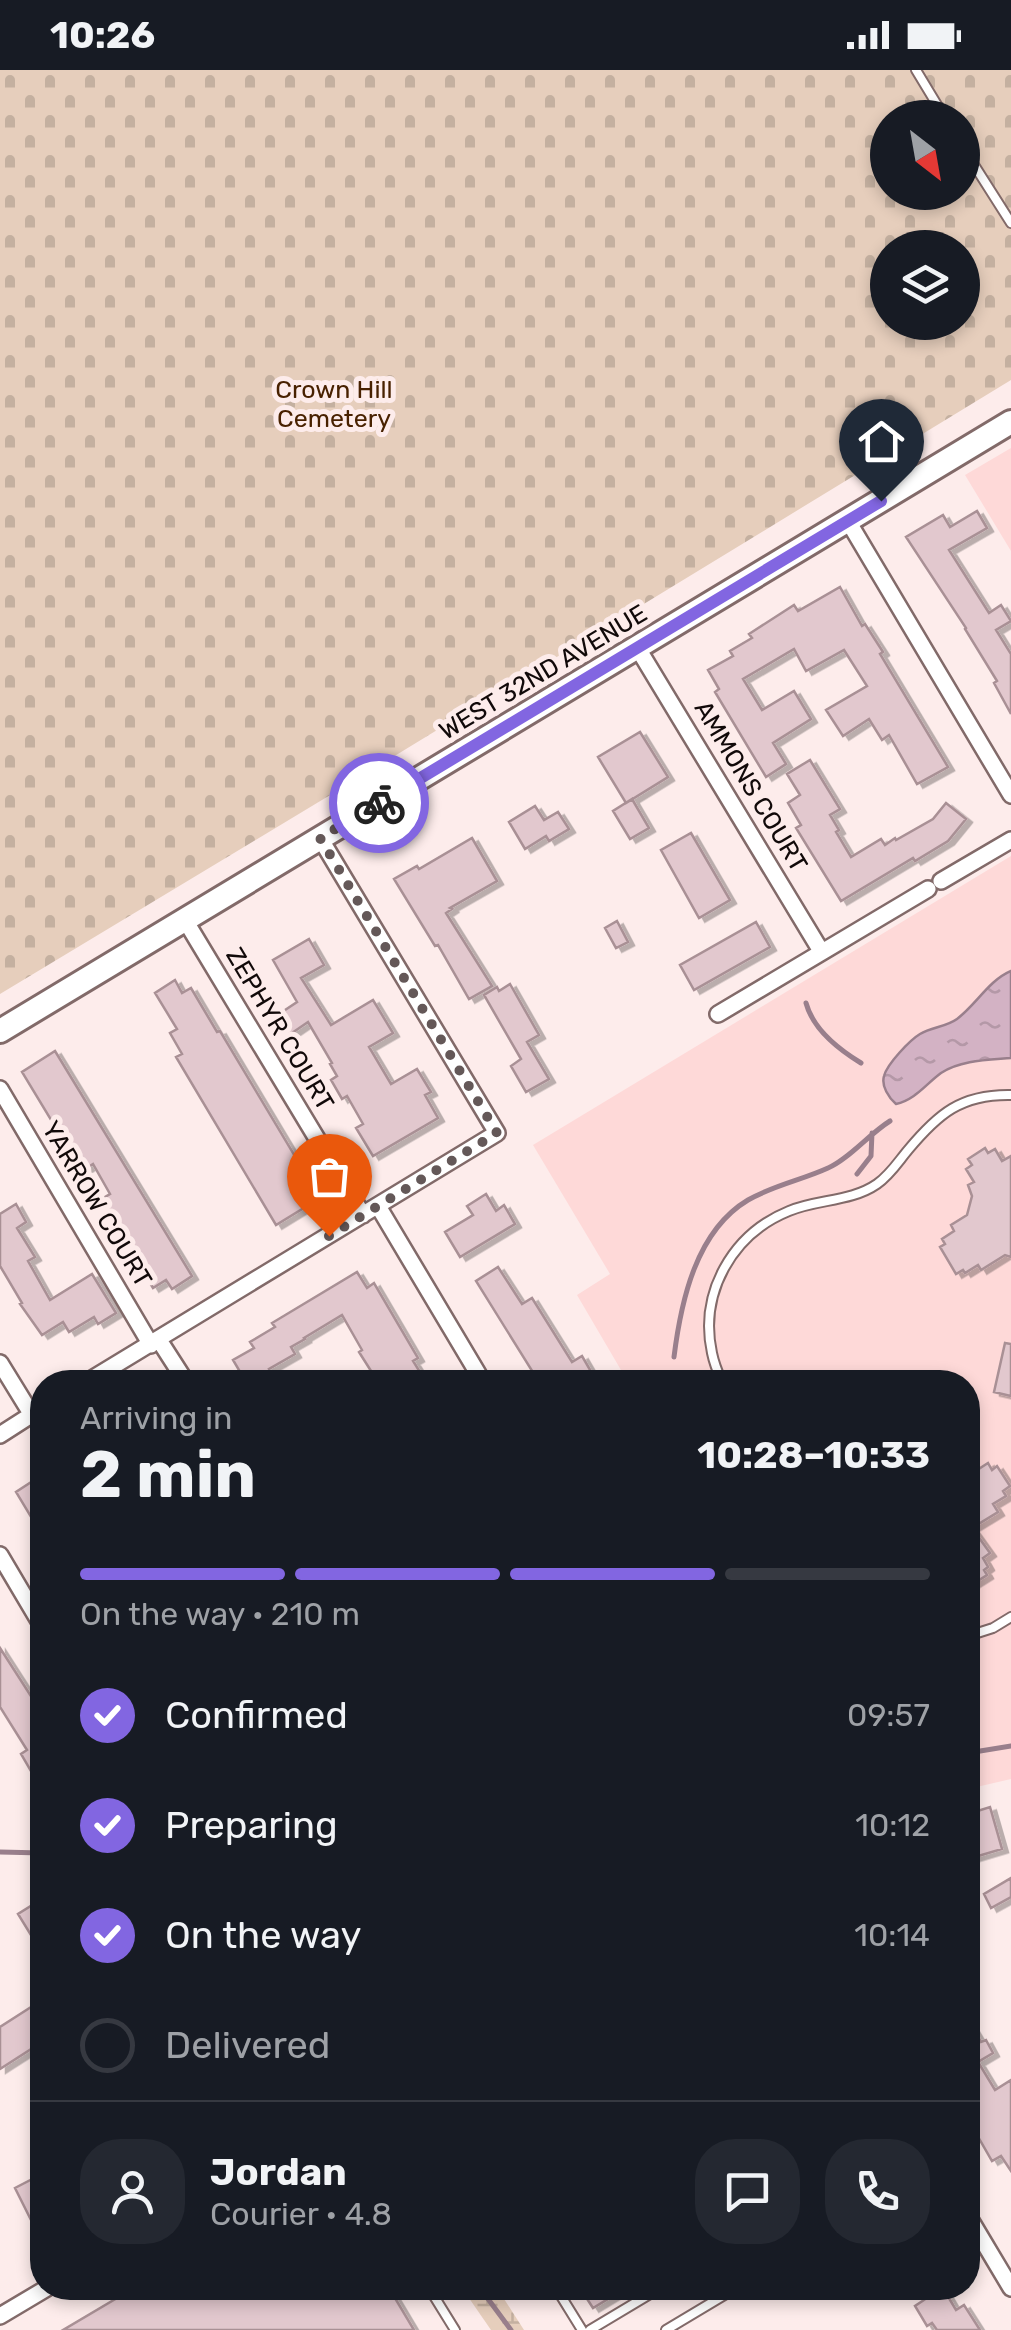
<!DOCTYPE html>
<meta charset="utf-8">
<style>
body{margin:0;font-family:Rubik,sans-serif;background:#242831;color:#f1f3f6;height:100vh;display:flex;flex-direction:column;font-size:38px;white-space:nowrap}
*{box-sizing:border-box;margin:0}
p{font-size:32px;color:#9ea1a6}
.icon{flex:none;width:55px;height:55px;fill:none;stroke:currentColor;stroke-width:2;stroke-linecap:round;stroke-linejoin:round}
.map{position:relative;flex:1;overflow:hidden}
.drawer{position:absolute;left:30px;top:1300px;width:950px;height:930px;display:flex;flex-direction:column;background:#171b24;border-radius:40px;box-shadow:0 5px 15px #0003}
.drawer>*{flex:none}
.needle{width:65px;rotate:149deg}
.fabs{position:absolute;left:870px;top:30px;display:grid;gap:20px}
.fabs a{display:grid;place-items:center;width:110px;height:110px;border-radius:50%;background:#171b24;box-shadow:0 5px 15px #0003;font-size:50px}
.pin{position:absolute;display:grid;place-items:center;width:85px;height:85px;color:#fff;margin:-102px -42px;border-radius:50% 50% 50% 0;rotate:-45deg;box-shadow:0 0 10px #0007}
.pin .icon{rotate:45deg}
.courier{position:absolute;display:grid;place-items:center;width:100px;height:100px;margin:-50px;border:8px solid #8266e1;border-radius:50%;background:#fff;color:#222;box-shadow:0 2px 12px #0007}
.headline em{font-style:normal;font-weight:700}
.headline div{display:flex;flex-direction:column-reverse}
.headline{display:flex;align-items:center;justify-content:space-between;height:170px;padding:0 50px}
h1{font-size:65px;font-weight:700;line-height:75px}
.bar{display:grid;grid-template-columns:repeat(4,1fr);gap:15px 10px;align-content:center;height:120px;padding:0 50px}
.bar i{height:12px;border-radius:8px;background:#363941}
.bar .current{background:#8266e1}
.bar p{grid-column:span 4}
.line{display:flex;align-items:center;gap:25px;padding:0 50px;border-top:2px solid #363941}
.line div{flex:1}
.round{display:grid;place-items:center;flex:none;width:105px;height:105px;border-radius:40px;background:#242831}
ol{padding:0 50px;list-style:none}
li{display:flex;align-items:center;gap:30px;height:110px}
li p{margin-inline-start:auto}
li .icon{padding:10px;border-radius:50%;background:#8266e1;color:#fff;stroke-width:4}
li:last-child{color:#9ea1a6}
li i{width:55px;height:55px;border:5px solid #363941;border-radius:50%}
.status{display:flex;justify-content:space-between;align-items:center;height:70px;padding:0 50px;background:#171b24;direction:ltr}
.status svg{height:28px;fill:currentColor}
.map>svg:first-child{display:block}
</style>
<div class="status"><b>10:26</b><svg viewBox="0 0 49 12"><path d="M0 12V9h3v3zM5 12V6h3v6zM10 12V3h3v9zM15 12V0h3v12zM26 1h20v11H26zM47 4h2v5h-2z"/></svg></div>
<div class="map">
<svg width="1011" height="2260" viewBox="0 0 1011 2260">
<defs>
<pattern id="wetland-marsh" width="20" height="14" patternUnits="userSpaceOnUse" patternTransform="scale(2.5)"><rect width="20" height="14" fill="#e6cebc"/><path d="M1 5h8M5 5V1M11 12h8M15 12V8" fill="none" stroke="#c4b0a0"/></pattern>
<pattern id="cemetery-stones" width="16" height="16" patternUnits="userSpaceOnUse" patternTransform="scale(2.5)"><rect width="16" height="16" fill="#e6cebc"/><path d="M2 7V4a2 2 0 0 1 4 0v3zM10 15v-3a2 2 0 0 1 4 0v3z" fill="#c4b0a0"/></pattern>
<pattern id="water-ripples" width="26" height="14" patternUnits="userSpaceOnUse" patternTransform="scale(2.5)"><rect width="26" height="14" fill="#d3b2c4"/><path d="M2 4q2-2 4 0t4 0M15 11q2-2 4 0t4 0" fill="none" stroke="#b498a7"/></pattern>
<filter id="shadow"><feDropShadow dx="6" dy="3.5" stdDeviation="0" flood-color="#0004"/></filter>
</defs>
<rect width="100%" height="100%" fill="#fdeceb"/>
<path fill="#fed9d8" d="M1011,378V481L965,405Z
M1011,786V1709L968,1719V1312H628L577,1225L610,1204L533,1075Z"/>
<path fill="url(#wetland-marsh)" d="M462,2218H497L524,2260H491Z"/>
<path fill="url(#cemetery-stones)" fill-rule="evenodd" d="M0,0H1011V310L370,701L0,924ZM888,48H962V122H888ZM888,178H962V252H888Z"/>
<path fill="url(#water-ripples)" stroke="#997f8c" stroke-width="2.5" d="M1011,901V988C988,990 961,990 941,1003C926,1014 915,1030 896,1034C889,1028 881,1016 884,1006C887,994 910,970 920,964C932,957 946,957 957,949C977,934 988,911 1011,901Z"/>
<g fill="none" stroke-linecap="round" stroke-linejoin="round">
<path stroke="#997f8c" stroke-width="5" d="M806,933C813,959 838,979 861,993
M857,1104L871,1086L872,1063
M674,1287C681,1231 696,1161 748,1130C774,1115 802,1110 828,1098C849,1089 869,1064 890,1051
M968,1683L1011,1676
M0,1782L42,1783
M480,2218L511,2260"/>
</g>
<path fill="#e2c8ce" stroke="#a99095" stroke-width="2.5" filter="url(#shadow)" d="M977,441L987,458L949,480L989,543L1001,535L1011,551L996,560L1011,584V644L994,613L997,611L965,559L966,558L906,467L943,445L950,457Z
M840,517L862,556L865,554L883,582L880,584L948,697L917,714L889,665L882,670L869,649L843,666L826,640L867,616L844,580L806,601L794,579L743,609L762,640L794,621L811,649L773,673L786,694L766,707L715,622L719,619L708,600L733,586L730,581L752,568L749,564L794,535L798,541Z
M640,662L668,707L626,733L598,687Z
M810,690L840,739L830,745L839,760L836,762L851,787L881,769L885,775L895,768L896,770L933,749L946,733L966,749L948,771L915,791L913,788L841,831L796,758L801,755L788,733L800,725L787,704Z
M632,729L649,758L630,769L613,741Z
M535,736L544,750L558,742L569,759L549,771L546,766L525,779L509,752Z
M691,763L730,830L699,848L661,780Z
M472,768L497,811L450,838L452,839L446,843L492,916L469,929L438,875L435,876L394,809L417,796L419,799Z
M617,851L628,872L616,878L605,858Z
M756,852L770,877L694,920L680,895Z
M309,869L324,895L301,908L331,955L373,930L393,963L369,977L391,1014L417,999L431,1022L425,1025L438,1048L373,1086L356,1058L363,1054L347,1026L342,1029L331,1010L337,1006L330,994L332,993L308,952L289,965L276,946L297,932L273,890Z
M175,910L182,923L191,918L217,962L220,961L320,1128L276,1155L176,987L182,984L170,963L177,959L155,923Z
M510,914L539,965L527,972L549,1009L526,1022L511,996L521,989L484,925L497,917L499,921Z
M55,981L192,1206L172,1219L166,1210L153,1218L100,1130L110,1124L93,1094L82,1101L22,1002Z
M985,1078L988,1083L995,1079L1002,1091L1011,1086V1187L1005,1185L981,1200L978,1195L965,1203L963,1200L956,1204L940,1177L945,1174L942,1169L954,1161L951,1155L967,1145L972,1126L968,1115L974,1112L966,1099L972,1095L968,1089Z
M486,1124L496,1141L504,1135L515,1154L460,1187L445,1162L473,1145L467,1136Z
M16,1134L26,1152L17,1158L35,1187L28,1191L50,1230L92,1204L116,1243L98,1254L94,1247L69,1262L63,1252L42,1265L20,1234L22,1233L0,1196V1144Z
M498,1197L522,1234L532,1228L572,1292L582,1286L593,1305L580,1312H539L476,1211Z
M357,1202L367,1218L374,1213L418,1288L413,1291L423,1307L414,1312H378L359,1282L362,1280L342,1245L304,1268L305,1269L291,1277L295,1284L269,1299L277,1312H246L233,1290L254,1278L250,1272L275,1257L272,1253Z
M1005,1273L1011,1274V1326L994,1322Z
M988,1393L992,1400L997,1396L1010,1416L1003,1421L1006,1426L993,1434L998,1442L972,1458L990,1483L983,1488L988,1497L984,1500L987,1505L968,1517V1406Z
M42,1405V1465L16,1422Z
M0,1578L36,1634L42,1630V1720L21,1684L27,1680L0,1637Z
M990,1737L1002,1779L968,1789V1744Z
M1011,1808V1827L991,1838L984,1824Z
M42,1829V1883L18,1844Z
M42,1930V1972L0,1999V1957Z
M968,1950L981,1972L986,1970L993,1983L978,1992L995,2020L1011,2010V2101L1001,2086L992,2091L969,2051L977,2046L968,2029Z
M42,2104V2172L15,2118Z
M134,2218H389L414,2260H63Z
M580,2218H626L593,2238Z
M916,2218H943L956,2240L964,2235L980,2260H937L932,2253L927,2256L915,2236L924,2230Z"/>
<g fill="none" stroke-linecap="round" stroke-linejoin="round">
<g stroke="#826a69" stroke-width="12">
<path id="lane" d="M916,0L945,48
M962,76L1011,153
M722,1312C718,1303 714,1293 712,1283C699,1223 732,1164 789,1141C817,1129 851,1132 877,1114C890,1105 898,1092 908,1080C938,1044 961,1024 1011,1025
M968,1566L993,1558L1011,1547
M429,2218L455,2260
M556,2218L582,2260
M590,2260L660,2218
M666,2260L736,2218"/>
</g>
<g stroke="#826a69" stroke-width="20">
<path id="street" d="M848,451L1011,725
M637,577L821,881
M941,811L1011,770
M185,850L363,1145
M718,944L928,819
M0,1019L151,1275
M378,1136L483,1312
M159,1270L186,1312
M0,1293L32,1345
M87,1312L497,1063L320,768
M0,1365L42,1338
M0,1485L42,1556
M968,2146L1011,2218
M0,2246L47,2218"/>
</g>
<g stroke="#826a69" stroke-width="28">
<path id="secondary" d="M0,961L1011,352"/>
</g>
<use href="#lane" stroke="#fff" stroke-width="8"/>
<use href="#street" stroke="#fff" stroke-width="15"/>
<use href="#secondary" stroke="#fff" stroke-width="22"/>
</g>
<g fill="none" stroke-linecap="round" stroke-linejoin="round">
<path stroke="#645858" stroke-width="10" stroke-dasharray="0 18" d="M329,1166L497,1063L320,768L379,733"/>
<path stroke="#8266e1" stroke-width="12" d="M379,733L881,431"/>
</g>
<g text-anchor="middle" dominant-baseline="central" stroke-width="10" stroke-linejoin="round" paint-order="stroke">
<g font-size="25" fill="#482100" stroke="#fdeceb">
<text x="334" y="319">Crown Hill<tspan x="334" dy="29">Cemetery</tspan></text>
</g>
<g font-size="25" fill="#110909" stroke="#fdeceb">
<text transform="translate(543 602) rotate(-31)">WEST 32ND AVENUE</text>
<text transform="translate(751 716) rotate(59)">AMMONS COURT</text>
<text transform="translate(280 959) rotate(59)">ZEPHYR COURT</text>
<text transform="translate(97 1134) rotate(59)">YARROW COURT</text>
</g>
</g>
</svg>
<div class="fabs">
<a><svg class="needle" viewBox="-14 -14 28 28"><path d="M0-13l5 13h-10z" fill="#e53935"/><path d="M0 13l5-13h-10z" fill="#9ea1a6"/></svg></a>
<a><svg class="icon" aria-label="layers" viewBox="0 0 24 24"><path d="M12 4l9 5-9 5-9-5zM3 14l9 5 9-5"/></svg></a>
</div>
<div class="pin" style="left:329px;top:1166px;background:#ea580c"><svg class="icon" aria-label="bag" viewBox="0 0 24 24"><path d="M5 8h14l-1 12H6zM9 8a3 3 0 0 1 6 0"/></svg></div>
<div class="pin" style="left:881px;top:431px;background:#1f2937"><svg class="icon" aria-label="home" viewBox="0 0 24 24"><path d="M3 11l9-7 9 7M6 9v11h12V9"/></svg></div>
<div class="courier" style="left:379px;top:733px"><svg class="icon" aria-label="bike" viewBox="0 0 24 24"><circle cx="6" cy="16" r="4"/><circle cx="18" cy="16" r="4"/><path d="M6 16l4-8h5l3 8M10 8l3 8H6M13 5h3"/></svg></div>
<section class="drawer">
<div class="headline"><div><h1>2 min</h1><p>Arriving in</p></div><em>10:28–10:33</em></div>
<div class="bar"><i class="current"></i><i class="current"></i><i class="current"></i><i></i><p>On the way · 210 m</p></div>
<ol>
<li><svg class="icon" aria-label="check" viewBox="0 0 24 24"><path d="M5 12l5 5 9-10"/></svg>Confirmed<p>09:57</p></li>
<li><svg class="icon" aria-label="check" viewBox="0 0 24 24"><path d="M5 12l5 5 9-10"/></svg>Preparing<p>10:12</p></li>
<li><svg class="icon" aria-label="check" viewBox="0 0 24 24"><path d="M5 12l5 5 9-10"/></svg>On the way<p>10:14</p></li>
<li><i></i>Delivered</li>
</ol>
<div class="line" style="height:180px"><a class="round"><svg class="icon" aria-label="person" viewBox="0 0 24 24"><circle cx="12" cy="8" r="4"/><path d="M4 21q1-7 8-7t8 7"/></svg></a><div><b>Jordan</b><p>Courier · 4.8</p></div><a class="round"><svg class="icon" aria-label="chat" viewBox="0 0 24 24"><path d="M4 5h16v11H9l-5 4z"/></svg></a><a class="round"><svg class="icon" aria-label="phone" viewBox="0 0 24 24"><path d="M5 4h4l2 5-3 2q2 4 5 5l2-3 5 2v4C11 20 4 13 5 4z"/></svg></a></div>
</section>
</div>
